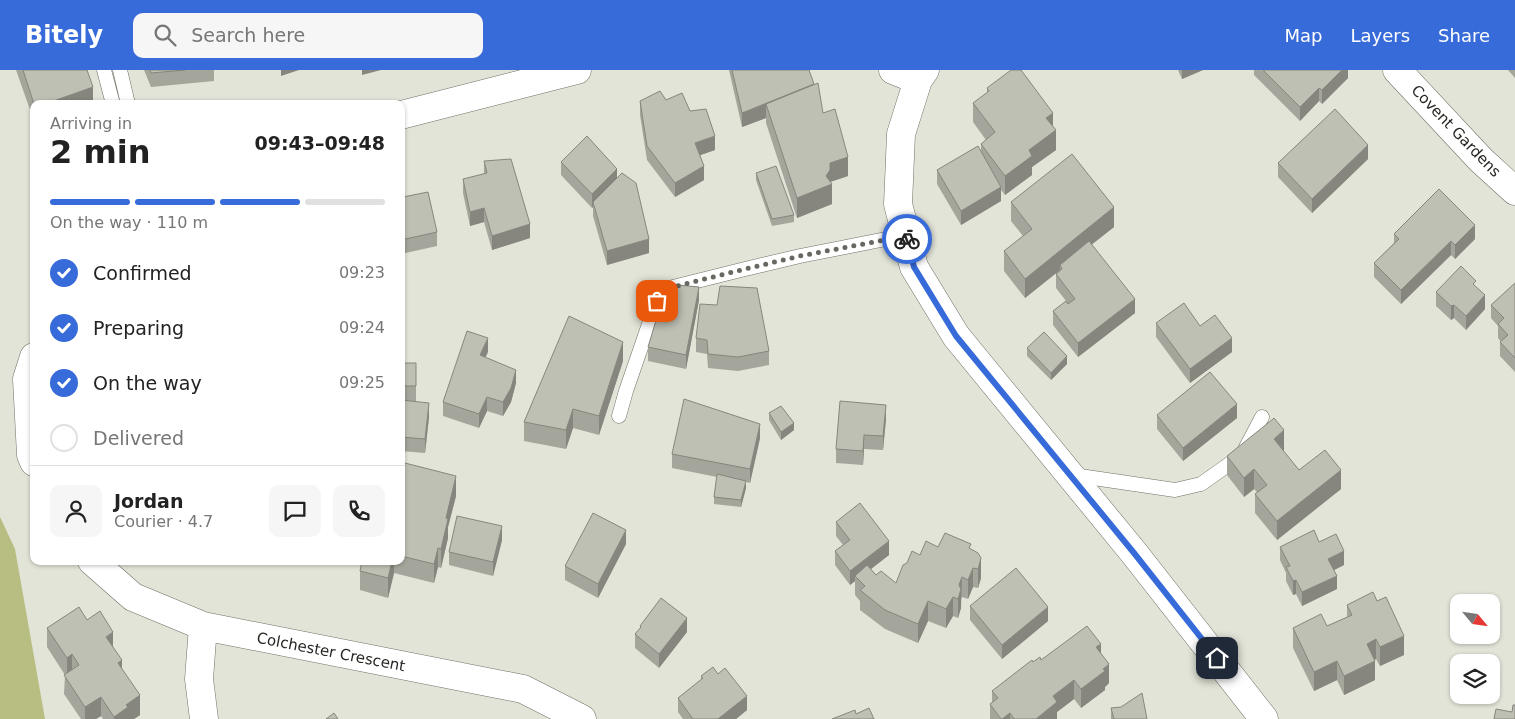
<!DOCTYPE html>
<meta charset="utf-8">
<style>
body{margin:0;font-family:"DejaVu Sans",sans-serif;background:#f6f6f6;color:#222;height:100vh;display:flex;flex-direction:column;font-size:19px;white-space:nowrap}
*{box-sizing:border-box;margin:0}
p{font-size:16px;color:#767676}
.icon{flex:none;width:28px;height:28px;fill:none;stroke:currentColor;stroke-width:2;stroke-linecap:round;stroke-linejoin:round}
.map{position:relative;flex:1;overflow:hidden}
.panel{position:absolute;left:30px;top:30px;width:375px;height:465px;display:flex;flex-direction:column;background:#fff;border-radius:10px;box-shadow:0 1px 4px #0004}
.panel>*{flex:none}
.needle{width:32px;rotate:119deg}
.fabs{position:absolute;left:1450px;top:524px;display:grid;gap:10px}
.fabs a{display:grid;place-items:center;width:50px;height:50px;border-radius:10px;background:#fff;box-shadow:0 1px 4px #0004;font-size:25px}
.pin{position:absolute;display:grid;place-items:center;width:42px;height:42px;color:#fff;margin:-21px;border-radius:10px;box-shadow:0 2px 8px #0006}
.courier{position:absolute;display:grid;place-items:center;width:50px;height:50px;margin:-25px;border:4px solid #376bda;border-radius:50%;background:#fff;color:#222;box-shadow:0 1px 6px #0007}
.summary em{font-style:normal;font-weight:800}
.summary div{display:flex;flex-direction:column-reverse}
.summary{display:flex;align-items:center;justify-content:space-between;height:85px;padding:0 20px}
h1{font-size:32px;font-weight:800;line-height:38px}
.bar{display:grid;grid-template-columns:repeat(4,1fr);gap:8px 5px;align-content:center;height:60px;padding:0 20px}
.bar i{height:6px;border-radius:4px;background:#e0e0e0}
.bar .active{background:#376bda}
.bar p{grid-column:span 4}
.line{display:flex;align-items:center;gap:12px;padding:0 20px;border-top:1px solid #e0e0e0}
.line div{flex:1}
.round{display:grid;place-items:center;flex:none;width:52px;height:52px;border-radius:10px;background:#f6f6f6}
ol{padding:0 20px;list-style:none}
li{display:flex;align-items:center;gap:15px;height:55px}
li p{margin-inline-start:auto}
li .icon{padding:5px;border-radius:50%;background:#376bda;color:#fff;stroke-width:4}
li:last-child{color:#767676}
li i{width:28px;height:28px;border:2px solid #e0e0e0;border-radius:50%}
header{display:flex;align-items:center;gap:30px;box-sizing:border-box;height:70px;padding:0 25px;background:#376bda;color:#fff}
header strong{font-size:24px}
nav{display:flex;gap:28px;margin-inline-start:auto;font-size:18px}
.search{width:350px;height:45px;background:#f6f6f6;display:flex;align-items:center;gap:12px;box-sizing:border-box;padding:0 18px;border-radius:10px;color:#767676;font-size:19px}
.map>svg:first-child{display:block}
</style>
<header>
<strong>Bitely</strong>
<div class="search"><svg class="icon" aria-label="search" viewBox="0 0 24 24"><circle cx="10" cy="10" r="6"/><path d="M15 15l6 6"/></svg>Search here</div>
<nav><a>Map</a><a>Layers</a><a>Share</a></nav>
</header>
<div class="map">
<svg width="1515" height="649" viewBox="0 0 1515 649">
<rect width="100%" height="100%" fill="#e3e4d8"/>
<path fill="#b8be81" d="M0,447L15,479L45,649H0Z"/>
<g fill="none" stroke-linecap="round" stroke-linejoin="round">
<g stroke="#6f7066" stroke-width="15">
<path id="lane" d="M104,0L113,34
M120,0L128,34
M619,346L626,321L657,231L666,221L673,217L741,200L800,186L906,165
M1073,405L1175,420L1201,414L1242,385L1262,347"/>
</g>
<g stroke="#6f7066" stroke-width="29">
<path id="street" d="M893,0L918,10
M925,0L918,10L901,64L898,134L914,197L956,266L1134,483L1264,649
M1397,0L1481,90L1515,121
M401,45L577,0
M34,287L27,309L31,385L34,392
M92,491L133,527L203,556L523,619L582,649
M203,556L199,609L204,649"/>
</g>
<use href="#lane" stroke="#fff" stroke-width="14"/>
<use href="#street" stroke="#fff" stroke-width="28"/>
</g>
<path fill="#a4a59b" d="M16,0H87L93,34H34V51Z
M144,0H214V11L151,17Z
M729,0H809L823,43L848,106L830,112L832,134L797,148L766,53V48L742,57Z
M1178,0H1203L1182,9Z
M1254,0H1348V8L1322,34L1319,31L1300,51L1254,5Z
M1508,0H1515V8Z
M987,18L1053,57L1056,80L1032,97V105L1005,125L1001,120V131L961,155L937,114V100L981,82V74L986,70L973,52V33L987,23Z
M666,30L690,41L715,80L700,85L704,110L675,127L647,90L640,45V31Z
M1368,89L1312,143L1278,107V93Z
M484,91L530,168L492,180L484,152L470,156L463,123V109L484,104Z
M561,92L617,108L649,183L607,195L593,146V137L592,138L561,105Z
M756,103L794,145V152L772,156L756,110Z
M401,123L403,127L437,162V176L401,184Z
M1011,132L1114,157L1092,174L1135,243L1078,287L1053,255V241L1066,231L1056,218V204L1060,200L1025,228L1004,201V181L1023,166L1011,151Z
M1394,164L1475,169L1455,189L1451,185L1401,234L1374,207V193L1394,173Z
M1515,213V302L1500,286V272H1501L1498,268V256L1491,248V235Z
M1476,217L1485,239L1466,260L1454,248L1451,250L1436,236V222Z
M699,230L686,299L648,291V277Z
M1156,253L1200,256L1232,282L1190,313L1156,267Z
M696,268L769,281V295L738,301L708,298L707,284L696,282Z
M401,272L404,293H416V332L429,347L425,383L401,381Z
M1027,278L1067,294L1051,310L1027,286Z
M488,282L485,287L516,313L511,332L503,346L487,341L479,358L443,346V332Z
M623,291L599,365L573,358L566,379L524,371V352Z
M769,343L794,360L781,370L769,350Z
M1157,345L1237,348L1183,391L1157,359Z
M886,349L883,380L864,379L863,395L836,393V379Z
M760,368L750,413L746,412V418L741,437L714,434V427L717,407L672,398V384Z
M1284,380L1283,381L1299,400L1341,419L1277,470L1255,443V424L1257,422L1254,419L1244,427L1227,405V386Z
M401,392L456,426L448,457V468L441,498L438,497L434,513L394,503L388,528L360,520V501L362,491H401Z
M836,452L889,485L871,499L876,505L896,513L907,493L920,485L938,477L971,479L981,508L978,518L973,517L968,529L962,527L961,529V538L958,548L953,546L946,558L928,551L918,573L885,559L860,540V531L855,525V511L850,515L835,495V481L843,475L836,466Z
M502,470L493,506L449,495V482Z
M1319,472L1344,495L1334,500L1337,519L1302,536L1296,524L1293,525L1286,511V503L1280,490V477Z
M626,474L598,528L565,510V496Z
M1347,535L1404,585L1380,596L1376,589L1374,590L1375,610L1344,625L1337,610L1314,621L1293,578V558L1327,556L1347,547Z
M970,536L1048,551L1002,589L970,550Z
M87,550L113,577L140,645L134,649H103L101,646L96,649H81L64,624L65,605L47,577V558Z
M640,556L687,562L659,598L635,578V564L640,559Z
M1101,583L1109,613L1105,617V620L1081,638L1074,629L1057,642V649H990V634L992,633V621L1033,592L1041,590Z
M701,606L747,640L736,649H683L678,642V628L701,610Z
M1111,638L1147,649H1111Z"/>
<path fill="#86867e" d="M281,0H299L281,6Z
M362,0H381L362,5Z
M1182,0H1203L1182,9Z
M1342,0H1348V8L1322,34V20Z
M814,15L766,34V48L742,57V43Z
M93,17V34H45Z
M1319,18V31L1300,51V37Z
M1053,43V62L1046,48Z
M1056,60V80L1032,97V105L1005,125V106L1029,80Z
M715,66V80L695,87V73Z
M1368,75V89L1312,143V129Z
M848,87V106L830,112L832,114V134L797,148V128L826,106L830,93Z
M704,96V110L675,127V113Z
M617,99V113L593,132V137L592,138V124Z
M1001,117V131L961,155V141Z
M1114,137V157L1062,198L1060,195V200L1025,228V209Z
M484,138V152L470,156V142Z
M530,154V168L492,180V166Z
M1475,155V169L1455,189V175Z
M649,169V183L607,195V181Z
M1451,171V185L1401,234V220Z
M699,217V230L686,299V285Z
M1485,225V239L1466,260V246Z
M1135,229V243L1078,287V273Z
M1454,235V248L1451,250V236Z
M488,268V282L480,299V285Z
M1232,268V282L1190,313V299Z
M623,272V291L599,365V346Z
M1067,286V294L1051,310V303Z
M516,300V313L511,332L503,346V332Z
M487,327V341L479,358V344Z
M429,333V347L425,383V369Z
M1237,334V348L1183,391V378Z
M886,335V349L883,380V366Z
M573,339V358L566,379V360Z
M794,353V360L781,370V362Z
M760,354V368L750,413V399Z
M1284,360V380L1274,389V369Z
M864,365V379L863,395V381Z
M1254,399V419L1244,427V408Z
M1341,400V419L1277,470V451Z
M456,406V426L448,457V468L441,498V479L446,448Z
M746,411V418L741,437V430Z
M502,456V470L493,506V492Z
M626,460V474L598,528V514Z
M889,471V485L858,509L855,506V511L850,515V501Z
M438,478V497L434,513V494Z
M1344,481V495L1328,503V489Z
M981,488V508L978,518V499Z
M392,491H394V503L388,528V508Z
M973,498V517L968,529V510Z
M1337,506V519L1302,536V522Z
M962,507L961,538L958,548V529L959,515Z
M1296,510V524L1293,525V511Z
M953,527V546L946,558V539Z
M928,531V551L918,573V554Z
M1048,537V551L1002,589V575Z
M687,548V562L659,598V584Z
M113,562V581L106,567Z
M1404,566V585L1380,596V577Z
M1376,569V589L1367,593V574Z
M1101,574V593L1096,577Z
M72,584V604L67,607V588Z
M122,590V609L118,593Z
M1337,591V610L1314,621V602Z
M1375,591V610L1344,625V606Z
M1109,594V613L1105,617V620L1081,638V619Z
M1074,610V629L1057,642V649H1036L1053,626Z
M140,625V645L134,649H114V647L126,635Z
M747,626V640L736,649H718Z
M101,627V646L96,649H85V637Z
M1010,643V649H1002Z"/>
<path fill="#bfc0b4" stroke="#86867e" d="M23,0H87L93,17L45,34H34Z
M150,0H185L151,3Z
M732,0H809L814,14L742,43Z
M1011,0H1021L1053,43L1046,48L1056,60L1029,80L1032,86L1005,106L981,74L995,62L973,33L989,21L987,18Z
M1263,0H1342L1322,20L1319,18L1300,37Z
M818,13L823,43L835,39L848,87L830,93V100L826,106L832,114L797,128L766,34Z
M660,21L666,30L682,23L690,41L706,39L715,66L695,73L704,96L675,113L647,76L640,31Z
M1335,39L1368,75L1312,129L1278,93Z
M587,66L617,99L592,124L561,92Z
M978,76L1001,117L961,141L937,100Z
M1072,84L1114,137L1025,209L1004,181L1032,159L1011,132Z
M511,89L530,154L492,166L484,138L470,142L463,109L487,103L484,91Z
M776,96L794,145L772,149L756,103Z
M622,103L636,113L649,169L607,181L593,132Z
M1439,119L1475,155L1455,175L1451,171L1401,220L1374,193L1399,169L1394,164Z
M428,122L437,162L401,170V123L403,127Z
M1089,171L1135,229L1078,273L1053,241L1066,231L1068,234L1075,229L1056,204L1062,199L1060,195Z
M1461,196L1476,211L1473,214L1485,225L1466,246L1454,235L1451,236L1436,222Z
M1515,213V288L1500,272L1508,265L1498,254L1504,248L1491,235Z
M667,214L699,217L686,285L648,277Z
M720,216L757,218L769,281L738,287L708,284L707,270L696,268L700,234L717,235Z
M1184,233L1200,256L1215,245L1232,268L1190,299L1156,253Z
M569,246L623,272L599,346L573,339L566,360L524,352Z
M467,261L488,268L480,285L516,300L511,318L503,332L487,327L479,344L443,332Z
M1044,262L1067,286L1051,303L1027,278Z
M401,272H404V293H416V316H402V321Z
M1210,302L1237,334L1183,378L1157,345Z
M684,329L760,354L750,399L672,384Z
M401,330L429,333L425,369L401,367Z
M840,331L886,335L883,366L864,365L863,381L836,379Z
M781,336L794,353L781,362L769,343Z
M1274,348L1284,360L1274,369L1299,400L1325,380L1341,400L1277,451L1255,424L1267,415L1254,399L1244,408L1227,386L1273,349Z
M401,392L456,406L446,448L448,449L441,479L438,478L434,494L401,486Z
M717,404L746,411L741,430L714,427Z
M860,433L889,471L850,501L835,481L850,470L836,452Z
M593,443L626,460L598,514L565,496Z
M457,446L502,456L493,492L449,482Z
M1314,460L1319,472L1336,464L1344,481L1328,489L1337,506L1302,522L1296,510L1293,511L1286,497L1290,496L1280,477Z
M945,463L971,474L969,478L978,483L981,488L978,499L973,498L968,510L962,507L959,515L961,519L958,529L953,527L946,539L928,531L918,554L885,540L860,520L865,516L855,506L867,495L876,505L881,501L896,513L903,495L907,493L912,481L920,485L926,471L938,477Z
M362,491H392L388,508L360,501Z
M1016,498L1048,537L1002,575L970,536Z
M1373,522L1377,531L1386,527L1404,566L1380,577L1376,569L1367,574L1375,591L1344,606L1337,591L1314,602L1293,558L1321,544L1327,556L1352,545L1347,535Z
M661,528L687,548L659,584L635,564L641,557L640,556Z
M79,537L87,550L100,541L113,562L106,567L122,590L118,593L140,625L126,635L128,637L114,647L101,627L85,637L64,605L79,595L72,584L67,588L47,558Z
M1087,556L1101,574L1096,577L1109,594L1103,599L1105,601L1081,619L1074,610L1053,626L1057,632L1036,649H1014L1010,643L1002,649H1001L990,634L998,628L992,621L1032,590L1033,592L1040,587L1041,590Z
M713,597L718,604L725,598L747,626L718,649H693L678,628L703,608L701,606Z
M1142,623L1147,649H1114L1111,638L1121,637Z
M1513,635H1515V649H1494L1496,639L1512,642Z
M869,638L874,649H832L855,640L856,644Z
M334,643L338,649H326Z"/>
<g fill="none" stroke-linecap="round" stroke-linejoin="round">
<path stroke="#686862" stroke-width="5" stroke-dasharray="0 9" d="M657,231L666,221L673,217L741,200L800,186L906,166L907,169"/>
<path stroke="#376bda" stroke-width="6" d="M907,169L914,197L956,266L1134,483L1217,588"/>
</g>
<g text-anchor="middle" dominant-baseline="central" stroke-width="4.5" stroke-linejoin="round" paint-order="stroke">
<g font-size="15" fill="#262622" stroke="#fff">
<text transform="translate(1456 61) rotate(46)">Covent Gardens</text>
<text transform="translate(331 582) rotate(11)">Colchester Crescent</text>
</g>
</g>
</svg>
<div class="fabs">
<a><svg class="needle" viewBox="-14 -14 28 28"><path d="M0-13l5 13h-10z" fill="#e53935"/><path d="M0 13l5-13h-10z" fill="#767676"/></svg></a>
<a><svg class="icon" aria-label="layers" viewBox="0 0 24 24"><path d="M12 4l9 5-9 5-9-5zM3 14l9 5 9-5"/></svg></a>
</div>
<div class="pin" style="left:657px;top:231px;background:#ea580c"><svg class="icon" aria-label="bag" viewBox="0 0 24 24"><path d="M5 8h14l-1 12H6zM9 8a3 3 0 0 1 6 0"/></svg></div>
<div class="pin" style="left:1217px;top:588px;background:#1f2937"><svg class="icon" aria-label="home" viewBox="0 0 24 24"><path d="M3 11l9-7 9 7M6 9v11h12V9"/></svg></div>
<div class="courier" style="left:907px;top:169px"><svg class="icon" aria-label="bike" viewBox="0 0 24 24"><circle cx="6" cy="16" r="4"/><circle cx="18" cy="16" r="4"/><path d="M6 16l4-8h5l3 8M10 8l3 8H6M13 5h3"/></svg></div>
<section class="panel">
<div class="summary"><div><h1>2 min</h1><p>Arriving in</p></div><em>09:43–09:48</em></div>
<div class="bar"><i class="active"></i><i class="active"></i><i class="active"></i><i></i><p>On the way · 110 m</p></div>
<ol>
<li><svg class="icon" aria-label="check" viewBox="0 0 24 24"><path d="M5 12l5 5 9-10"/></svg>Confirmed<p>09:23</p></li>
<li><svg class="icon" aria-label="check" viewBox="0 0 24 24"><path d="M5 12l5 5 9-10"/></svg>Preparing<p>09:24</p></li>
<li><svg class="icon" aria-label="check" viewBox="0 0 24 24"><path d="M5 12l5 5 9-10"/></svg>On the way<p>09:25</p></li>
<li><i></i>Delivered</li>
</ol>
<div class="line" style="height:90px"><a class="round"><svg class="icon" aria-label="person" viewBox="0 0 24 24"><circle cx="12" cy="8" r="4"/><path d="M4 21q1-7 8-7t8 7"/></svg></a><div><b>Jordan</b><p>Courier · 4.7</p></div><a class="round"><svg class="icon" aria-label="chat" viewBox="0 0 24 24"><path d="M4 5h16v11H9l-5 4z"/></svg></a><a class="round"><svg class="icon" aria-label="phone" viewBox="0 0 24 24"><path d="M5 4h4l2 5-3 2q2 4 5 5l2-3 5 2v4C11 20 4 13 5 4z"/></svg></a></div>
</section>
</div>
